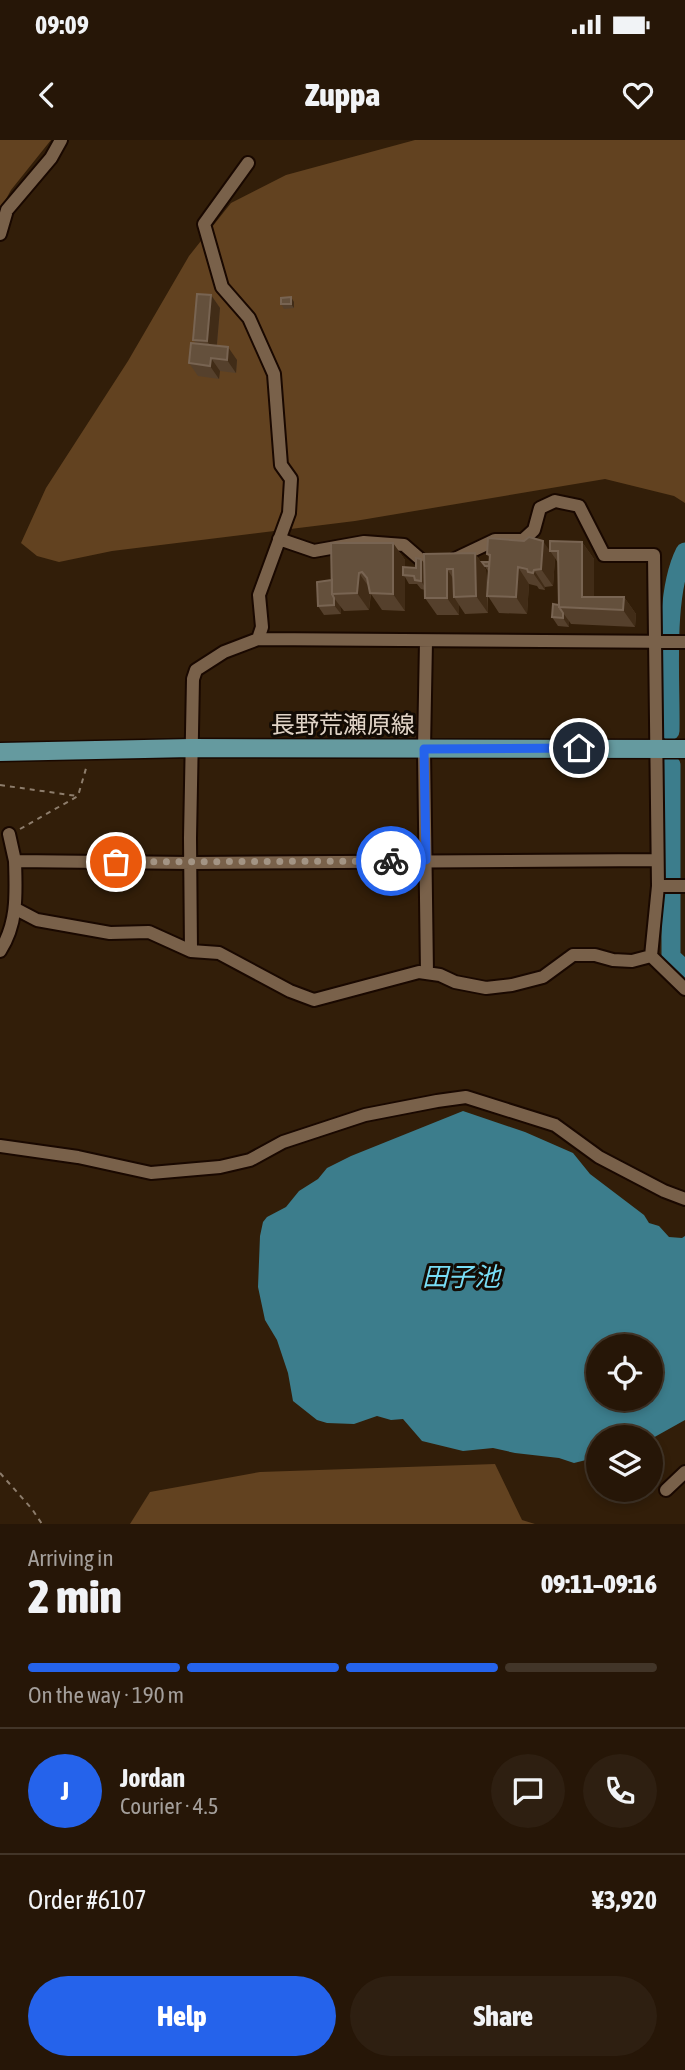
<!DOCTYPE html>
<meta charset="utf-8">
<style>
body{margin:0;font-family:"Asap Condensed","Noto Sans JP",sans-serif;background:#2e1f11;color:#f1f3f6;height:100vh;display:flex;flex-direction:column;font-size:26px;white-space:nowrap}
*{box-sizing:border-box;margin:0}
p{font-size:23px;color:#a49f9b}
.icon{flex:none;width:38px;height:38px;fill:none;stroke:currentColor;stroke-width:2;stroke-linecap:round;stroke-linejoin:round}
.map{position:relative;height:1384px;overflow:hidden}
.sheet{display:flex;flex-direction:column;background:#261607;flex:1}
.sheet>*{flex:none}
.buttons{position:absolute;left:586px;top:1194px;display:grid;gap:14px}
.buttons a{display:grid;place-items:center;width:77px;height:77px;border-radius:50%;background:#261607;box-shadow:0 4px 10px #0003,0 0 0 2px #423528;font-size:35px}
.pin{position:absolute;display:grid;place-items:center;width:60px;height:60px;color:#fff;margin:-30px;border:4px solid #fff;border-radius:50%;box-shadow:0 2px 7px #0007}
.courier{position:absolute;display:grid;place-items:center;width:70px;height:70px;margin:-35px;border:5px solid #2563eb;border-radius:50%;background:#fff;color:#222;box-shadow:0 2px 9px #0007}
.headline em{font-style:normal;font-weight:800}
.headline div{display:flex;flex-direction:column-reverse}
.headline{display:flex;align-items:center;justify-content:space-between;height:119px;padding:0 28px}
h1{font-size:46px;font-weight:800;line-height:52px}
.bar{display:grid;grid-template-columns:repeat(4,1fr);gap:10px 7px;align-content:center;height:84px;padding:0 28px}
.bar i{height:9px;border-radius:5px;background:#423528}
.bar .on{background:#2563eb}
.bar p{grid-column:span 4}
.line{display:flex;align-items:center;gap:18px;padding:0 28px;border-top:2px solid #423528}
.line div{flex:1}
.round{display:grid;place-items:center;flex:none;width:74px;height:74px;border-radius:37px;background:#2e1f11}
.button{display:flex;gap:14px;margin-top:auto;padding:14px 28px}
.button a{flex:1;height:80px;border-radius:42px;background:#2563eb;color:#fff;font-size:28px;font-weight:800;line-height:80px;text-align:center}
.button a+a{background:#2e1f11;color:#f1f3f6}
.status{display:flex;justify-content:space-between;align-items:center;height:49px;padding:0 35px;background:#261607;direction:ltr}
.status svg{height:19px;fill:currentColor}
header{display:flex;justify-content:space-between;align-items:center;height:91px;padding:0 28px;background:#261607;font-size:32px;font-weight:800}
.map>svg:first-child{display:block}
</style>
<div class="status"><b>09:09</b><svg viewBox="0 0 49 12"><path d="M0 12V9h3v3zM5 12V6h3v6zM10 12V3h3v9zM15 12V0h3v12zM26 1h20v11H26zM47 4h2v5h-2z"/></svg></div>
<header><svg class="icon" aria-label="back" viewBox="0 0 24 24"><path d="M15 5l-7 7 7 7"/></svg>Zuppa<svg class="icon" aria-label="heart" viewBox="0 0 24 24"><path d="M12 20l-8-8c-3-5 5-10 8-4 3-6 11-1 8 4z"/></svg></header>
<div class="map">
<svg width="685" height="1384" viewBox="0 0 685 1384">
<rect width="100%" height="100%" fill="#321e09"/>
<path fill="#624220" d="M0,0H51L11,50L0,70Z
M415,0H685V363L674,356L605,339L355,381L112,411L59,422L37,416L21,403L46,348L128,221L189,116L231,63L286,35Z
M495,1324L522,1380L535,1384H130L150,1352L260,1332Z"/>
<path fill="#3c7d8c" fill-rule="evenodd" d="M463,971L525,992L573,1013L590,1034L644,1075L649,1083L659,1086L669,1097L682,1098L685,1096V1280L651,1299V1297H598V1317L574,1323L559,1318L515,1313L493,1308L463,1311L422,1301L403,1279L391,1280L377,1276L354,1284L327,1283L317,1280L293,1261L288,1233L277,1200L265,1180L258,1147L260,1096L263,1082L267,1077L286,1067L299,1051L318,1039L327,1028L351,1016ZM598,1206H651V1258H598Z"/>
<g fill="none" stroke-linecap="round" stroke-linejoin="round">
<path stroke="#3c7d8c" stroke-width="19" d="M670,591C671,541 663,455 685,412
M671,625V817L685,830"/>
<g stroke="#190800" stroke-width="16">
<path id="street" d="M0,94L7,70L51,18L61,0
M279,399L314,411L364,402L404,405L427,425L434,424
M455,419L495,400H523L534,390L540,368L555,361L579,366L604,415H654L658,746L651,816L685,849
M258,499L685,502
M426,501L424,609L427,833
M9,694L15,721
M658,746H685
M16,769L37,780L110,793L149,792L191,811L219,813L290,851L314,860L419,832L440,835L455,842L486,848L512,845L543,837L573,815H595L613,820L632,821L651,816
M0,811C18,783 16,753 15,721L191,723L656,720
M191,811L190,698L193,539L196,530L224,512L258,499L262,487L259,455L289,373L291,339L281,325L274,234L249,178L222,147L204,84L248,23
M0,1006L78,1017L151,1033L220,1027L250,1020L283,1002L365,975L437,961L466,957L555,985L599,1017L664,1051L685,1059
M666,1350L685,1332"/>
</g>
<g stroke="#190800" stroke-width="21">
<path id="primary" d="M0,612L192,608L685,609"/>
</g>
<path stroke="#8d7d6c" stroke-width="2" stroke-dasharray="5 5" stroke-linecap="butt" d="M0,645L77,656
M20,689L78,656L87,625
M0,1333L32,1369L42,1384"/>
<use href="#street" stroke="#79614a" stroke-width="12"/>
<use href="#primary" stroke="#659a9f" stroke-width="18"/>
</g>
<path fill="#55402c" d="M211,155L220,168L217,206L237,220L236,233L220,231L219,239L198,236L189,223L196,203L193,200Z
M294,162V168L284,169L281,164Z
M582,402L594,419V457H624L636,474L635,487L571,484L569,481V487L558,486L552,477L559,465L558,423L555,418L553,446L545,447V450L539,449L537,446L529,444L527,474L499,473L488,456V473L465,474L459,465V475H437L425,458V450L421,449L417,444H409L405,437V471L382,470L371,454L369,470L344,471L340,466L341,474L324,475L318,466L332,440L393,403L405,420V427L416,428L424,422L475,413L486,430L488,455L489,431H488L482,422H489V417L487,414L550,411Z"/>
<path fill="#412c17" d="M211,155L220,168L216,214L207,201Z
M291,157L294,162V168L291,164Z
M228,207L237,220L236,233L227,220Z
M211,218L220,231L219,239L210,226Z
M543,401L555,418L553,446L541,429Z
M582,402L594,419V469L582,457Z
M393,403L405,420V435H403L405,437V471L393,454Z
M475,413L486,430L488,473L476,456Z
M421,419L428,428L427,450L421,441Z
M518,427L529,444L527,474L516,457Z
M447,429L458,446L454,457L459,465V475L447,458Z
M534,430L545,447V450L533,433Z
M359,433L371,450L369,470L357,453Z
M624,457L636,474L635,487L623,470Z
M334,458L340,466L341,474L334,465Z
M563,473L569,481V487L563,478Z"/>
<path fill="#64503c" stroke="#786452" stroke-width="2" d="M197,154L211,155L207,201L193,200Z
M291,157V164H281V158Z
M191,203L228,207L227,220L211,218L210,226L189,223Z
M529,397L543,401L541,429L534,430L533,433L528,432L527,429L518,427L516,457L487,456L490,415L487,414L488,398L524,401Z
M550,401L582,402V457H624L623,470L559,467L558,411H550Z
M331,403H393V454L370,453L367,438L362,432L359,433L357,453L332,454Z
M475,413L476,456L454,457L453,429H447V458H425L424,414Z
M416,418L421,419V441L415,440L414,436L403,435V427L416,428Z
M482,422H489V426H485Z
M332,440V454L334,458V465L318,466L317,442Z
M553,464L559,465V467L563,473V478L552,477Z"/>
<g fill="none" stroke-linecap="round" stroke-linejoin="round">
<path stroke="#a39484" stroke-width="7" stroke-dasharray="0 12.6" d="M116,722L391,721"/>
<path stroke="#2563eb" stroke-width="9" d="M391,721L426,720L424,609L579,608"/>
</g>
<g text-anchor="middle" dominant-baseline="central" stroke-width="6" stroke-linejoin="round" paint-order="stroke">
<g font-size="24" fill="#e0d3c6" stroke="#130b04">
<text x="343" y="584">長野荒瀬原線</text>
</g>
<g font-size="26" font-style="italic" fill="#78ddf5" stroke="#130b04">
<text x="461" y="1137">田子池</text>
</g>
</g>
</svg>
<div class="buttons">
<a><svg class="icon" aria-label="locate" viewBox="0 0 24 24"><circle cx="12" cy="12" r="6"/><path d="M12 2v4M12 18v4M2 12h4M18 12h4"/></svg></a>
<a><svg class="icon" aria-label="layers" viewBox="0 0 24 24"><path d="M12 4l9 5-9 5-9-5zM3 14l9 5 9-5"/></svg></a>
</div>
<div class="pin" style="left:116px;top:722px;background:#ea580c"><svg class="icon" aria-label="bag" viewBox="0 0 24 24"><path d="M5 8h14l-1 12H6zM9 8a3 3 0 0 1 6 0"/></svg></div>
<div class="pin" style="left:579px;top:608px;background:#1f2937"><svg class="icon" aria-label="home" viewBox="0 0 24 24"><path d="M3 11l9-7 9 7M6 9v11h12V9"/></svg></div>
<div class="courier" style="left:391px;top:721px"><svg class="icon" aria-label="bike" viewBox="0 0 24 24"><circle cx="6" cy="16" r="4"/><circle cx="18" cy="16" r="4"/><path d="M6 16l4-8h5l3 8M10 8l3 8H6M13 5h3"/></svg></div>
</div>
<section class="sheet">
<div class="headline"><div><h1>2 min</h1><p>Arriving in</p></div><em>09:11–09:16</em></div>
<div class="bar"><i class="on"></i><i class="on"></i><i class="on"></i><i></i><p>On the way · 190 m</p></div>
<div class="line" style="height:126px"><b class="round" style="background:#2563eb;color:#fff">J</b><div><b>Jordan</b><p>Courier · 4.5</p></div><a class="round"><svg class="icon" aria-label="chat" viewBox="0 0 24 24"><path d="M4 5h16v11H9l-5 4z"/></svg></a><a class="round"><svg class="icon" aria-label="phone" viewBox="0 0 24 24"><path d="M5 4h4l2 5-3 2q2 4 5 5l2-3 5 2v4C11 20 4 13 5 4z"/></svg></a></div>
<div class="line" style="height:91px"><div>Order #6107</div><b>¥3,920</b></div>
<div class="button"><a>Help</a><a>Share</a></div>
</section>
